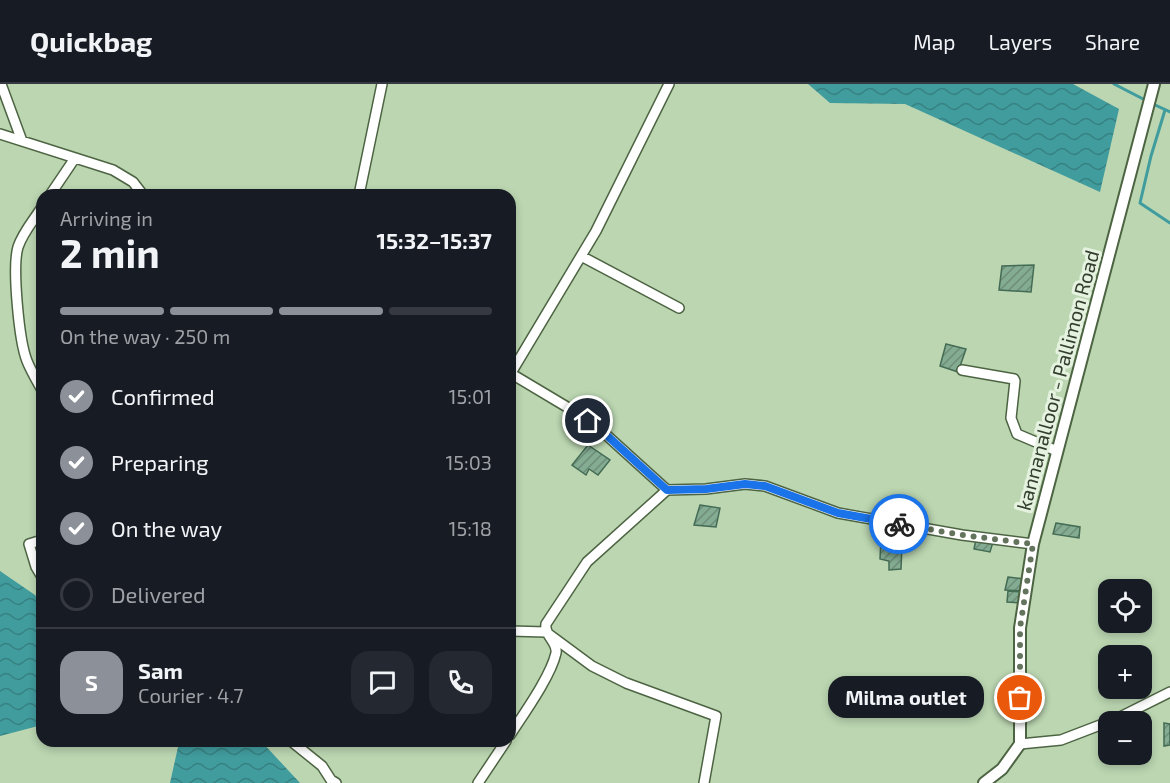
<!DOCTYPE html>
<meta charset="utf-8">
<style>
body{margin:0;font-family:"Exo 2",sans-serif;background:#242831;color:#f1f3f6;height:100vh;display:flex;flex-direction:column;font-size:22px;white-space:nowrap}
*{box-sizing:border-box;margin:0}
p{font-size:20px;color:#9ea1a6}
.icon{flex:none;width:33px;height:33px;fill:none;stroke:currentColor;stroke-width:2;stroke-linecap:round;stroke-linejoin:round}
.map{position:relative;flex:1;overflow:hidden}
.sheet{position:absolute;left:36px;top:105px;width:480px;height:558px;display:flex;flex-direction:column;background:#171b24;border-radius:18px;box-shadow:0 3px 9px #0003}
.sheet>*{flex:none}
.tools{position:absolute;left:1098px;top:495px;display:grid;gap:12px}
.tools a{display:grid;place-items:center;width:54px;height:54px;border-radius:12px;background:#171b24;box-shadow:0 3px 9px #0003;font-size:30px}
.pin{position:absolute;display:grid;place-items:center;width:51px;height:51px;color:#fff;margin:-26px;border:3px solid #fff;border-radius:50%;box-shadow:0 2px 6px #0007}
.courier{position:absolute;display:grid;place-items:center;width:60px;height:60px;margin:-30px;border:4px solid #1a73e8;border-radius:50%;background:#fff;color:#222;box-shadow:0 2px 8px #0007}
.bubble{position:absolute;height:42px;border-radius:18px;background:#171b24;box-shadow:0 3px 9px #0003;font-size:20px;font-weight:700;line-height:42px;text-align:center}
.overview em{font-style:normal;font-weight:700}
.overview div{display:flex;flex-direction:column-reverse}
.overview{display:flex;align-items:center;justify-content:space-between;height:102px;padding:0 24px}
h1{font-size:39px;font-weight:700;line-height:45px}
.bar{display:grid;grid-template-columns:repeat(4,1fr);gap:9px 6px;align-content:center;height:72px;padding:0 24px}
.bar i{height:8px;border-radius:4px;background:#363941}
.bar .selected{background:#8c9099}
.bar p{grid-column:span 4}
.line{display:flex;align-items:center;gap:15px;padding:0 24px;border-top:2px solid #363941}
.line div{flex:1}
.round{display:grid;place-items:center;flex:none;width:63px;height:63px;border-radius:18px;background:#242831}
ol{padding:0 24px;list-style:none}
li{display:flex;align-items:center;gap:18px;height:66px}
li p{margin-inline-start:auto}
li .icon{padding:6px;border-radius:50%;background:#8c9099;color:#fff;stroke-width:4}
li:last-child{color:#9ea1a6}
li i{width:33px;height:33px;border:3px solid #363941;border-radius:50%}
header{display:flex;align-items:center;gap:36px;box-sizing:border-box;height:84px;padding:0 30px;background:#171b24;border-bottom:2px solid #363941}
header strong{font-size:28px}
nav{display:flex;gap:33px;margin-inline-start:auto;font-size:21px}
.map>svg:first-child{display:block}
</style>
<header>
<strong>Quickbag</strong>
<nav><a>Map</a><a>Layers</a><a>Share</a></nav>
</header>
<div class="map">
<svg width="1170" height="699" viewBox="0 0 1170 699">
<defs>
<pattern id="water-waves" width="16" height="10" patternUnits="userSpaceOnUse" patternTransform="scale(1.5)"><rect width="16" height="10" fill="#419c9e"/><path d="M0 5q4-4 8 0t8 0" fill="none" stroke="#378181"/></pattern>
<pattern id="building-hatch" width="6" height="6" patternUnits="userSpaceOnUse" patternTransform="scale(1.5)"><rect width="6" height="6" fill="#84ac93"/><path d="M-1 1l2-2M0 6l6-6M5 7l2-2" fill="none" stroke="#6d8d78"/></pattern>
</defs>
<rect width="100%" height="100%" fill="#bbd6b1"/>
<path fill="url(#water-waves)" d="M808,0H1073L1119,25L1100,108L905,20L830,19Z
M0,487L35,511L42,520V641L0,652Z
M185,657H261L300,699H170L178,663Z"/>
<g fill="none" stroke-linecap="round" stroke-linejoin="round">
<path stroke="#419c9e" stroke-width="3" d="M1114,0L1147,17
M1153,20L1170,28
M1165,26L1151,72L1140,119L1170,139"/>
</g>
<path fill="url(#building-hatch)" stroke="#446b54" stroke-width="1.5" d="M1034,181L1031,208L999,206L1002,182Z
M946,260L966,265L958,288L940,282Z
M588,361L610,376L598,391L589,385L586,391L572,381Z
M700,421L720,424L716,443L694,441Z
M1056,439L1080,443L1079,454L1053,450Z
M881,455L902,460L901,485L889,486V477L880,475Z
M976,455L993,458L990,468L974,465Z
M1008,493L1025,495L1024,507L1005,506Z
M1111,497L1130,498L1129,506H1110Z
M1008,507L1024,508L1021,519L1007,518Z
M1164,639L1170,640V661L1164,662Z"/>
<g fill="none" stroke-linecap="round" stroke-linejoin="round">
<g stroke="#4d6443" stroke-width="12">
<path id="minor" d="M1,0L22,57
M0,50L113,86L133,98L143,111
M50,111L75,74
M359,111L382,0
M42,123C34,136 23,148 18,163C12,183 19,257 27,277C31,287 37,297 42,306
M581,172L679,224
M962,286L1014,295L1015,297L1011,334L1017,350L1057,367
M510,289L572,326L603,348L667,406
M511,289L596,147L669,0
M42,456L29,460L36,483L42,493
M510,547L546,548L592,582L626,599L716,632L704,699
M1110,638L1170,608
M510,651C523,631 551,592 556,569C558,558 544,552 546,540L587,478L667,406L706,405L745,400L765,402L838,429L962,451L1033,460
M291,657L322,682L331,696L336,699
M1020,660L1061,656L1108,638
M478,699L506,657"/>
</g>
<g stroke="#4d6443" stroke-width="14">
<path id="tertiary" d="M984,699L1002,685L1020,660V544L1033,460L1154,0"/>
</g>
<use href="#minor" stroke="#fff" stroke-width="9"/>
<use href="#tertiary" stroke="#fff" stroke-width="10"/>
</g>
<g fill="none" stroke-linecap="round" stroke-linejoin="round">
<path stroke="#63735c" stroke-width="6" stroke-dasharray="0 10.8" d="M899,440L962,451L1033,460L1020,544V614"/>
<path stroke="#1a73e8" stroke-width="8" d="M588,337L603,348L667,406L706,405L745,400L765,402L838,429L899,440"/>
</g>
<g text-anchor="middle" dominant-baseline="central" stroke-width="6" stroke-linejoin="round" paint-order="stroke">
<g font-size="20" fill="#343e2f" stroke="#e4f2df">
<text transform="translate(1057 296) rotate(-75)">kannanalloor - Pallimon Road</text>
</g>
</g>
</svg>
<div class="tools">
<a><svg class="icon" aria-label="locate" viewBox="0 0 24 24"><circle cx="12" cy="12" r="6"/><path d="M12 2v4M12 18v4M2 12h4M18 12h4"/></svg></a>
<a>+</a>
<a>−</a>
</div>
<div class="pin" style="left:1020px;top:614px;background:#ea580c"><svg class="icon" aria-label="bag" viewBox="0 0 24 24"><path d="M5 8h14l-1 12H6zM9 8a3 3 0 0 1 6 0"/></svg></div>
<div class="pin" style="left:588px;top:337px;background:#1f2937"><svg class="icon" aria-label="home" viewBox="0 0 24 24"><path d="M3 11l9-7 9 7M6 9v11h12V9"/></svg></div>
<div class="courier" style="left:899px;top:440px"><svg class="icon" aria-label="bike" viewBox="0 0 24 24"><circle cx="6" cy="16" r="4"/><circle cx="18" cy="16" r="4"/><path d="M6 16l4-8h5l3 8M10 8l3 8H6M13 5h3"/></svg></div>
<div class="bubble" style="left:828px;top:592px;width:156px">Milma outlet</div>
<section class="sheet">
<div class="overview"><div><h1>2 min</h1><p>Arriving in</p></div><em>15:32–15:37</em></div>
<div class="bar"><i class="selected"></i><i class="selected"></i><i class="selected"></i><i></i><p>On the way · 250 m</p></div>
<ol>
<li><svg class="icon" aria-label="check" viewBox="0 0 24 24"><path d="M5 12l5 5 9-10"/></svg>Confirmed<p>15:01</p></li>
<li><svg class="icon" aria-label="check" viewBox="0 0 24 24"><path d="M5 12l5 5 9-10"/></svg>Preparing<p>15:03</p></li>
<li><svg class="icon" aria-label="check" viewBox="0 0 24 24"><path d="M5 12l5 5 9-10"/></svg>On the way<p>15:18</p></li>
<li><i></i>Delivered</li>
</ol>
<div class="line" style="height:108px"><b class="round" style="background:#8c9099;color:#fff">S</b><div><b>Sam</b><p>Courier · 4.7</p></div><a class="round"><svg class="icon" aria-label="chat" viewBox="0 0 24 24"><path d="M4 5h16v11H9l-5 4z"/></svg></a><a class="round"><svg class="icon" aria-label="phone" viewBox="0 0 24 24"><path d="M5 4h4l2 5-3 2q2 4 5 5l2-3 5 2v4C11 20 4 13 5 4z"/></svg></a></div>
</section>
</div>
